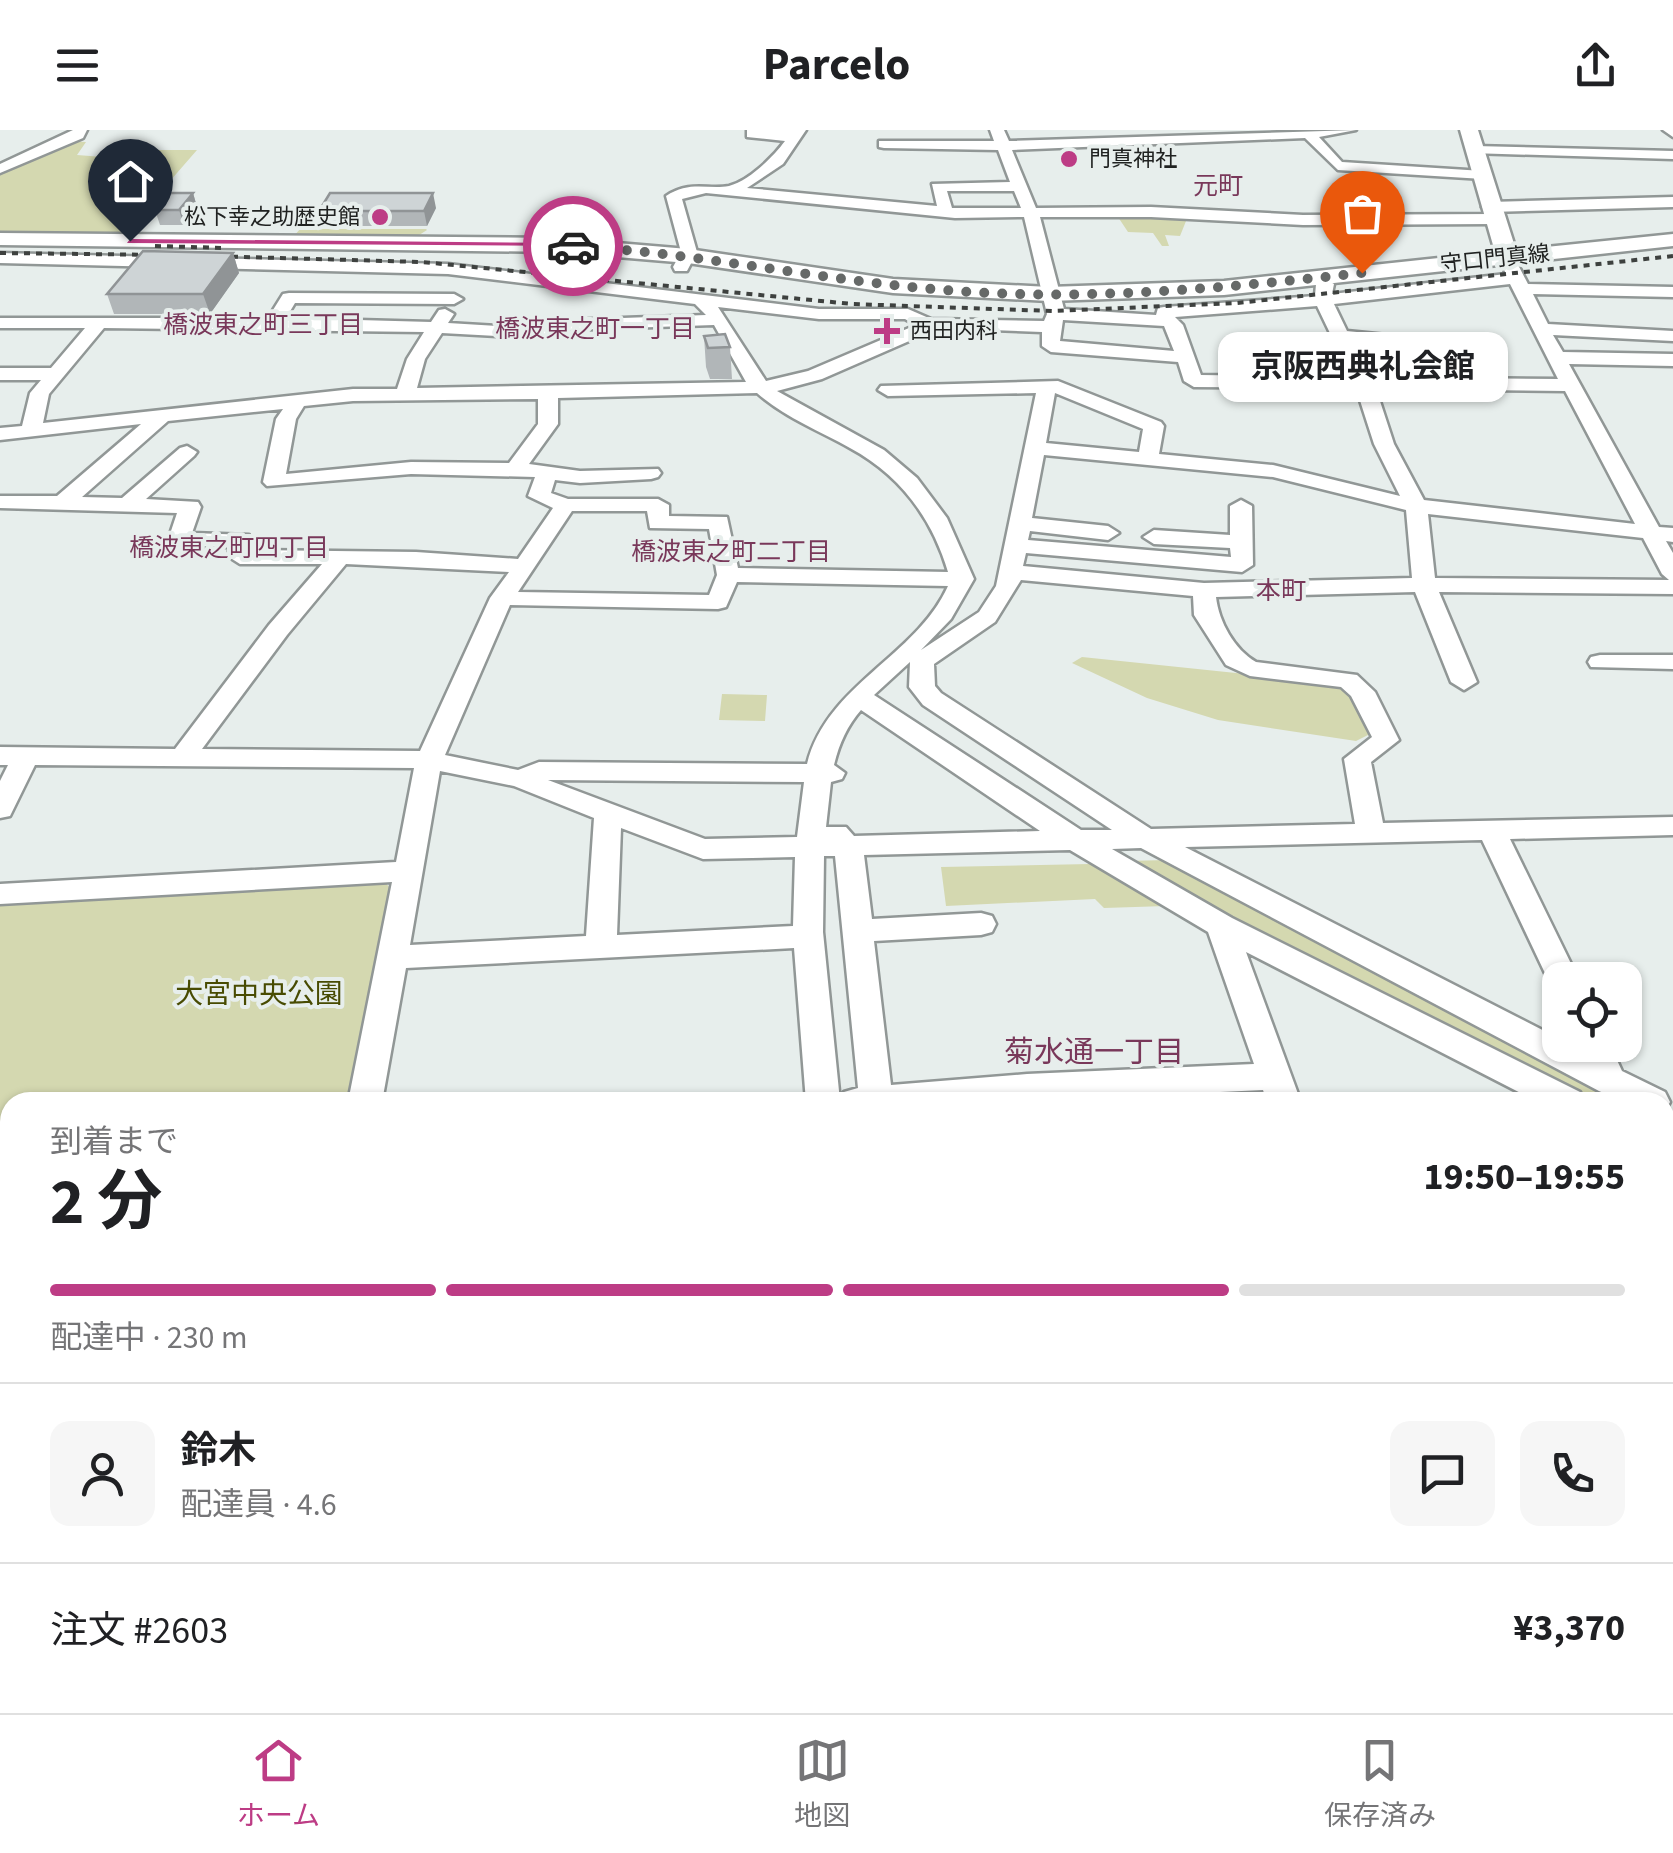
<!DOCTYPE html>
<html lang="ja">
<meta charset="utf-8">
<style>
body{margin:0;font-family:"Source Sans 3","Noto Sans JP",sans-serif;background:#f6f6f6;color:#202124;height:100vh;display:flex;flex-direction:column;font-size:38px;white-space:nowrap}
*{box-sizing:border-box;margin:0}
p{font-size:32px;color:#757577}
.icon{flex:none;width:55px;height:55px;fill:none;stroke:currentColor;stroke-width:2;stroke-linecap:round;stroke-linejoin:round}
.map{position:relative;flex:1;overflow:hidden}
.drawer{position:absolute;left:0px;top:962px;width:1675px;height:622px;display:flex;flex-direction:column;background:#fff;border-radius:30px 30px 0 0;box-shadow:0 2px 8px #0004}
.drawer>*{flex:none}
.controls{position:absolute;left:1542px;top:832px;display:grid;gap:20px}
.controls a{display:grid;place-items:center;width:100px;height:100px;border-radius:20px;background:#fff;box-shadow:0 2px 8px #0004;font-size:50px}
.pin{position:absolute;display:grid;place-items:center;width:85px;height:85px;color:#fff;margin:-102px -42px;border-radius:50% 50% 50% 0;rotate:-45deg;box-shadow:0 0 10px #0007}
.pin .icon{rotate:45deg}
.courier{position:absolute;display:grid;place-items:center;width:100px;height:100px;margin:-50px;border:8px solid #bd3c85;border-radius:50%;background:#fff;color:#222;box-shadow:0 2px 12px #0007}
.bubble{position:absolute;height:70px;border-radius:20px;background:#fff;box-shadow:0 2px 8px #0004;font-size:32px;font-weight:700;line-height:70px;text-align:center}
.headline em{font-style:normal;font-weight:700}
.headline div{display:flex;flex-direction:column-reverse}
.headline{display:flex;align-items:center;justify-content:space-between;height:170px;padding:0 50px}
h1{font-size:65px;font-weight:700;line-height:75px}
.bar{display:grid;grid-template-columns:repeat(4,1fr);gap:15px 10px;align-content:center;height:120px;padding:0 50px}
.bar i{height:12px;border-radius:8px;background:#e0e0e0}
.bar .current{background:#bd3c85}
.bar p{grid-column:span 4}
.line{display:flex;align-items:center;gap:25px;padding:0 50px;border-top:2px solid #e0e0e0}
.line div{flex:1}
.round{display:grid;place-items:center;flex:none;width:105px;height:105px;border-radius:20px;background:#f6f6f6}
header{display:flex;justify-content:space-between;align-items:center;height:130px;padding:0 50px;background:#fff;font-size:45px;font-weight:700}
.tab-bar{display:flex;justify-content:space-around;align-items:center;height:140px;border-top:2px solid #e0e0e0;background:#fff;font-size:28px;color:#757577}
.tab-bar a{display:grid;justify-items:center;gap:5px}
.tab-bar .current{color:#bd3c85}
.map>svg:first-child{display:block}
</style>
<header><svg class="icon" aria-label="menu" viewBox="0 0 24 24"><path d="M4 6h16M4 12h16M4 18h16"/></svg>Parcelo<svg class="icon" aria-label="share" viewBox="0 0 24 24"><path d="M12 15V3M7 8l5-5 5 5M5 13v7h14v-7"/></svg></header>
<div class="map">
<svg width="1673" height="1583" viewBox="0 0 1673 1583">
<rect width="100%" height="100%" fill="#e7eeec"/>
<path fill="#d4d8b0" d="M69,11L86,12L77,25L103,27L116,20H197L123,105H0V42Z
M1116,84L1188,86L1180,106L1165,105L1169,116H1162L1153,103L1128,102Z
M300,99H426L427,100L416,107L294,106Z
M1082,527L1322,552L1346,559L1370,604L1356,611L1218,590L1147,568L1072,533Z
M722,564L767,565L765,591L719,590Z
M1168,730L1223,759L1638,972H1591L1223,790L1125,731Z
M1090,734L1166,776L1104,778L1095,769L946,776L941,737Z
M384,751L390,758L351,968L346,972H10V1008L0,1009V771Z
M10,1249V1337L0,1365V1250Z"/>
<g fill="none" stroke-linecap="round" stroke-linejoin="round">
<g stroke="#919796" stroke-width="5">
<path id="minor" d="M73,0H87L83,8L0,43V34Z
M747,0H806L783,34L747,58L937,76L932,54L1010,52L998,20L884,18L879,17V11H994L990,0H1004L1009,11L1356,0L1319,7L1342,32L1483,41L1490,45L1483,49L1338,40L1305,8L1012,20L1036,78L1151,77L1303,85L1493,84L1501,89L1493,94L1303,95L1151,87H1040L1064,179L1156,185L1158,178L1164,177L1315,166L1316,154L1325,149L1334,154L1332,164L1506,144L1501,133L1509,128L1515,129L1528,154L1673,157V167L1533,164L1548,194L1673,201V211L1553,205L1563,222L1673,224V236L1569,234L1659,397L1673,398V412L1666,411L1673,423V464L1439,462L1477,552L1464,560L1451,552L1415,462L1216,467C1219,492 1234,519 1256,532L1357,545L1375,562L1399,610L1371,632L1383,693L1673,687V705L1510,709L1579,850H1560V861L1552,858L1482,710L1185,717L1560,909V915L1579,919L1578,915H1610L1622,941L1665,962L1670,972L1665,981V972H1624L1599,961L1141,718L1112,719L1232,788L1580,962L1585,972H1538L1246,822L1301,972H1267L1263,960L1003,972H806L794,818L406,838L382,972H348L392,752L0,774V754L396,732L414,638L35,635L10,686L0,688V651L8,635H0V617L175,619L269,495L322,434H240L229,427V417L171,415L168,410L177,383L0,378V366H57L141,294L0,310V298L22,296L30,263L41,250H0V238H51L85,198H0V188H268L283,164L289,163L454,164L463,169L454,174L295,173L286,188L431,192L439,180L445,179L454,184L448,193L530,198L567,190L706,185L695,174L448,144L0,133V123L448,134L819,179H908L931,189L1044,191L1047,184L1024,87L955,88L706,63L682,69L697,122L687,141H675L673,137L681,122L666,66C690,50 708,60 729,56C749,51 773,27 785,11L747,7ZM947,61H1014L1021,78H952ZM1510,154L1558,249L1370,247L1353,213L1456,224L1465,218L1456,212L1347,201L1334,174ZM1317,176L1351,247L1201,245L1183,195L1175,187ZM718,177L819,189H905L916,195L808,241L766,251ZM1063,190L1164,196L1174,221L1060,211ZM714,195L746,252L417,258L425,229L442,203L530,208L567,200ZM104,198L424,202L407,229L397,259H353L43,293L49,264ZM939,198L1042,202V216L1051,222L1178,232L1184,251L1194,257L1356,258L1374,314L1400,366L1273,335L1159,324L1164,296L1161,292L1058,251L881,256L878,260L888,266L1036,263L996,456L979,482L921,520L951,489L974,449L947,388L917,348L884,320L777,261L822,249ZM1376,259L1565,261L1635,394L1424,370L1394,314ZM757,263C784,287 818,300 850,318C900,345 932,388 948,442L738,438L727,387L669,386V375L658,369H568L551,363L555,350L580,353L651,349L658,347L661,343L658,339L580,341L529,334L558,294V268ZM1055,263L1143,299L1139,322L1046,313ZM538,269V294L509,333L411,332L286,344L296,289L304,276L353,271ZM283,279L276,289L263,352L267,356L411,344L535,347L528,366L553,378L518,429L416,422L252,420L249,405L192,403L201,377L198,372L146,369L194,326L197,322L187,316L180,318L122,368L82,367L168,291ZM1044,325L1273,347L1406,380L1412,448L1204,453L1023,436L1026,423L1242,442L1253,435L1252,376L1241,370L1230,376V405L1154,400L1143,407L1154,414L1230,418L1231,427L1028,410L1030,401L1108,410L1119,403L1108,396L1032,388ZM572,381H647L650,398L709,399L717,445L709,465L518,462ZM1428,384L1643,408L1662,444L1669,450L1435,448ZM346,434L509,442L490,468L420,621L202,619L287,505ZM1021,450L1193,466L1194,485L1226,535L1250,546L1341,557L1351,566L1372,607L1344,629L1355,694L1151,699L941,563L935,556L934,534L995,492ZM737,452L948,456C916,527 827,554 807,634L539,632L518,640L445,625L510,475L718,479L726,477ZM910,532L909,557L923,575L1112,700H1081L874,565ZM861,580L1040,701L854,706L846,697H826L831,652L842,649L845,643L834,635C839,614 847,596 861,580ZM440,641L514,656L594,688L586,806L410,815ZM548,650L804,652L797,707L705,709ZM621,698L703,729L795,727L793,796L617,805ZM1070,720L1208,802L1254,934L1027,944L891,955L874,811L981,805L992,802L996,794L992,786L981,783L872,789L864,725ZM824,726H835L858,958L844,962L840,971L823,802Z
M1475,16L1673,21V29L1470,23V17Z
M1673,67V77L1490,82L1482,77L1490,72Z
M1600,525H1673V539L1591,537L1588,532L1591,527Z
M0,1007H10V1035H0Z
M1665,1010L1673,1012V1044L1665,1041Z
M1673,1098V1130L1665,1131V1099Z
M1673,1350V1392L1665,1393V1351Z
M10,1363V1431L0,1435V1367Z
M10,1486V1530L0,1531V1487Z
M229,1575H275L273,1583H227Z
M854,1575H900L901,1583H855Z
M926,1575H972L973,1583H927Z
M1486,1575H1532L1535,1583H1489Z"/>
</g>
<g stroke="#919796" stroke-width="5">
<path id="major" d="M1460,0H1478L1516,120L1673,104V116L1224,165L1049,171L893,163L688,133L558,122L0,115V103L558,108L688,119L893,149L1049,157L1224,151L1495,122Z
M1663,0H1673V7Z"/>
</g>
<use href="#minor" fill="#fff" fill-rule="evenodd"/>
<use href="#major" fill="#fff" fill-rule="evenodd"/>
<path stroke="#3e413f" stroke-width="4" stroke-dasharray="6 6" stroke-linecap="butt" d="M155,116L225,118
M0,123L168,125
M208,126L422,132L852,174L1052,181L1237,173L1673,126"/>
</g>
<path fill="#b1b6b8" d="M193,63L197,77L184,95H160L155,80Z
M436,78L427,96H323L319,81Z
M233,123L239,143L210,184H114L107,164Z
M704,206L730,217L732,249H710L706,237Z
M0,1044H10V1223L0,1224Z"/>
<path fill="#909496" d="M193,63L197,77L184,95L179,80Z
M433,63L436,78L427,96L424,81Z
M233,123L239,143L210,184L203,164Z"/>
<path fill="#ced4d6" stroke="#909496" stroke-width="2.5" d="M171,63H193L179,80H155Z
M330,63H433L424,81H319Z
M143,121L233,123L203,164H107Z
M725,204L730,217L708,218L704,206Z
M0,1044H10V1200L0,1201Z"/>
<path fill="#bd3c85" d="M130,109L573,113L577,116L127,113Z"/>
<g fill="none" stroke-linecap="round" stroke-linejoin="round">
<path stroke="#666968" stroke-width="10" stroke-dasharray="0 18" d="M573,116C697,123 819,150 944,160C1084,172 1224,158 1362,143"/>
</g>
<g fill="#bd3c85" stroke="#e7eeec" stroke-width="4">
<circle cx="1069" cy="29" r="10"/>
<circle cx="380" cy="87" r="10"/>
<path d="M882 186h10v10h10v10h-10v10h-10v-10h-10v-10h10z"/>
</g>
<g text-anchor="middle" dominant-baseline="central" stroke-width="8" stroke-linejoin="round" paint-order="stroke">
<g font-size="22" fill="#202221" stroke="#e7eeec" text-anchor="start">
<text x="1089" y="29">門真神社</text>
<text x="360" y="87" text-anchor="end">松下幸之助歴史館</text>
<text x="910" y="201">西田内科</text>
</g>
<g font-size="22" fill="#202221" stroke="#e7eeec">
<text transform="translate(1495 129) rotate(-6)">守口門真線</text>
</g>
<g font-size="25" fill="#79385a" stroke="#e7eeec">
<text x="1218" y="56">元町</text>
<text x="263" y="195">橋波東之町三丁目</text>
<text x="595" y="199">橋波東之町一丁目</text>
<text x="229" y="418">橋波東之町四丁目</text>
<text x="731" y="422">橋波東之町二丁目</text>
<text x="1281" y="461">本町</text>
</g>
<g font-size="28" fill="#484b02" stroke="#e7eeec">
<text x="259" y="864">大宮中央公園</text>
</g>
<g font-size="30" fill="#79385a" stroke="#e7eeec">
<text x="1094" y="922">菊水通一丁目</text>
</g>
</g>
</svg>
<div class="controls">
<a><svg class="icon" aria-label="locate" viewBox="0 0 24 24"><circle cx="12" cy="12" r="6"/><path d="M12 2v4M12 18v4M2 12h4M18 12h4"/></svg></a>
</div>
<div class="pin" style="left:1362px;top:143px;background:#ea580c"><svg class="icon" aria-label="bag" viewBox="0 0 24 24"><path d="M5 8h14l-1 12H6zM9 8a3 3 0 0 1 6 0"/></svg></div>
<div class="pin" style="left:130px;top:111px;background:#1f2937"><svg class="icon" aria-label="home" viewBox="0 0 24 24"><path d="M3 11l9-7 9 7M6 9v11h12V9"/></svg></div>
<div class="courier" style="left:573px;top:116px"><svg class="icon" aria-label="car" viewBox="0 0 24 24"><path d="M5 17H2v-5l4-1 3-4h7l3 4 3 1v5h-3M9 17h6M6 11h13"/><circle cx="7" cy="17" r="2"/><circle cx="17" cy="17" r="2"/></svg></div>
<div class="bubble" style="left:1218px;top:202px;width:290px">京阪西典礼会館</div>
<section class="drawer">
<div class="headline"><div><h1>2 分</h1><p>到着まで</p></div><em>19:50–19:55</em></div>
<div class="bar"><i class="current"></i><i class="current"></i><i class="current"></i><i></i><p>配達中 · 230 m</p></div>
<div class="line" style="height:180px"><a class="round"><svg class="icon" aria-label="person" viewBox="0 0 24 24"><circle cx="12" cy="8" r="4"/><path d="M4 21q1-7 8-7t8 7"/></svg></a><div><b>鈴木</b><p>配達員 · 4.6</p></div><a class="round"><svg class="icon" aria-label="chat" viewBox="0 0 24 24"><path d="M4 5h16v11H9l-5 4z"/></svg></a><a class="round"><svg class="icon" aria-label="phone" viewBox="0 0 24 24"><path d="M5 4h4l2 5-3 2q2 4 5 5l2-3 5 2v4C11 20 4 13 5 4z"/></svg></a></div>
<div class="line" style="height:130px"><div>注文 #2603</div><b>¥3,370</b></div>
</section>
</div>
<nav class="tab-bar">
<a class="current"><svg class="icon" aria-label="home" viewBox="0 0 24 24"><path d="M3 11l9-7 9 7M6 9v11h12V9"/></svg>ホーム</a>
<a><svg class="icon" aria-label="map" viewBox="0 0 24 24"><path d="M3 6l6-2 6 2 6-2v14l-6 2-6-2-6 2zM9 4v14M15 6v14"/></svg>地図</a>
<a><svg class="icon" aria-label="saved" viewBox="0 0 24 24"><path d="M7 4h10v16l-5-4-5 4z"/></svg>保存済み</a>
</nav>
